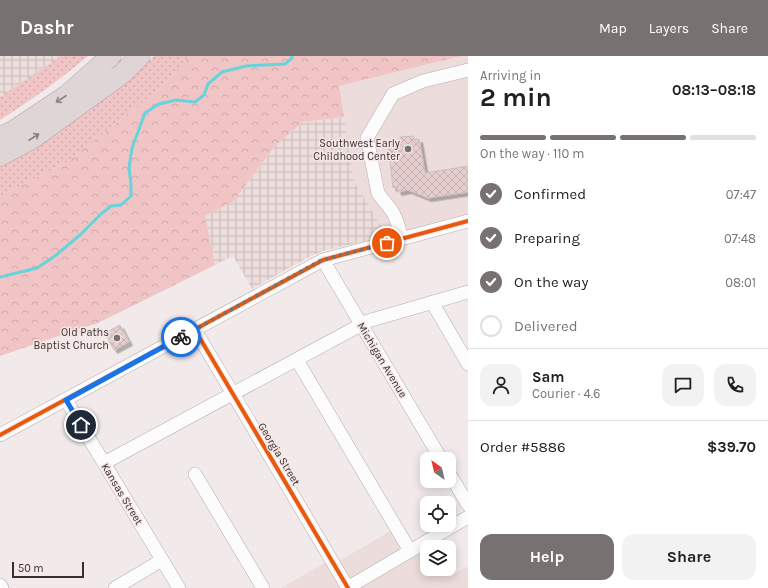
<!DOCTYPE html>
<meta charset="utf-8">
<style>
body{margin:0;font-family:Karla,sans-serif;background:#f2f2f2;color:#202124;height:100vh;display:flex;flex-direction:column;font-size:15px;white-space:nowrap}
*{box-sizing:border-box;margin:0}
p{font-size:13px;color:#757577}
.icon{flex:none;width:22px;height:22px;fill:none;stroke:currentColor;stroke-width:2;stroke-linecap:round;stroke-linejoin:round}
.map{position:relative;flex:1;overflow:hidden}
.side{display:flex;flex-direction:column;background:#fff;width:300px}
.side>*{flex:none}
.needle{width:26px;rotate:326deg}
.controls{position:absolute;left:420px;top:396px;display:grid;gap:8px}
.controls a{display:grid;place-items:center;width:36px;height:36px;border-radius:8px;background:#fff;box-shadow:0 2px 10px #0003;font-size:20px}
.scale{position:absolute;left:12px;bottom:10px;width:72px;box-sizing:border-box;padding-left:4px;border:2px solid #363030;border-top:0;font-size:11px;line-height:14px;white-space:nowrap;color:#363030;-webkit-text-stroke:3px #f6e6e6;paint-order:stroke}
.pin{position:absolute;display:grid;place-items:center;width:34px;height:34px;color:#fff;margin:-17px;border:2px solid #fff;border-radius:50%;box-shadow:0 1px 4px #0007}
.courier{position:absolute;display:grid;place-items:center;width:40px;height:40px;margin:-20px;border:3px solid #1a73e8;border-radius:50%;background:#fff;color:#222;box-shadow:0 1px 5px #0007}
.headline em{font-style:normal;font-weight:700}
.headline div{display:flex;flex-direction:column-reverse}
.headline{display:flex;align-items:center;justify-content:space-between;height:68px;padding:0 12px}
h1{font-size:26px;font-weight:700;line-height:30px}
.bar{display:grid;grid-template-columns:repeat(4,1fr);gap:6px 4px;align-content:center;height:48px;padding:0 12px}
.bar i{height:5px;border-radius:3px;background:#e0e0e0}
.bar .active{background:#787171}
.bar p{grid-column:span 4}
.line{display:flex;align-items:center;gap:10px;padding:0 12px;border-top:1px solid #e0e0e0}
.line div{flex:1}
.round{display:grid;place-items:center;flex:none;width:42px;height:42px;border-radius:12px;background:#f2f2f2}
ol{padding:0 12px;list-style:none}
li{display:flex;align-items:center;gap:12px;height:44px}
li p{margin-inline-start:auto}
li .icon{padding:4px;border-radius:50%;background:#787171;color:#fff;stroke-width:4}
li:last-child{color:#757577}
li i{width:22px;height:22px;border:2px solid #e0e0e0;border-radius:50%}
.primary-button{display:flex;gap:8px;margin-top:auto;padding:8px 12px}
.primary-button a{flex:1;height:46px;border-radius:12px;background:#787171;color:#fff;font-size:16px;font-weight:700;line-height:46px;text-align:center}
.primary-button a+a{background:#f2f2f2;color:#202124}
header{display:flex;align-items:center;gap:24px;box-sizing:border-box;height:56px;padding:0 20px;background:#787171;color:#fff}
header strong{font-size:19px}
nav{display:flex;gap:22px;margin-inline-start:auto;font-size:14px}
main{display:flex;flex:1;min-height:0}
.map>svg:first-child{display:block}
</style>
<header>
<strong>Dashr</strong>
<nav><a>Map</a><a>Layers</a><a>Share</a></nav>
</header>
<main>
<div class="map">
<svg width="468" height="532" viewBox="0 0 468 532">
<defs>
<pattern id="industrial-grid" width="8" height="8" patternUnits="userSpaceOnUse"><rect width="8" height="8" fill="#ecdcdc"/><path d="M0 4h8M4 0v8" fill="none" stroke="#cbbdbd"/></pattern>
<pattern id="grass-dots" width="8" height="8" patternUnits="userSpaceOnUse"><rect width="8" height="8" fill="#f1c4c5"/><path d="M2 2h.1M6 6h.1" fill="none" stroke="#cfa9aa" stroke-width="1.8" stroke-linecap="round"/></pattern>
<pattern id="forest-crowns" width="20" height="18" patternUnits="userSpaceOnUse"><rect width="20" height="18" fill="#f1c4c5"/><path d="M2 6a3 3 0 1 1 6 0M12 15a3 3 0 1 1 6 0" fill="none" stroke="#cfa9aa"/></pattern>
<pattern id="building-cross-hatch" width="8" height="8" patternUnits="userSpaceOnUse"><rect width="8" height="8" fill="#e6cecf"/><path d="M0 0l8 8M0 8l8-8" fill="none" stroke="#c6b1b2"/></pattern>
<filter id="shadow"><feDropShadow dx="3.5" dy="3.5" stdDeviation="0" flood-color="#0004"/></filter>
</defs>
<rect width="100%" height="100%" fill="#f2eaea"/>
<path fill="#ecdcdc" d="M461,0H468V158L459,160L387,180L354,125L339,30Z
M394,473L406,494L351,526L339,505Z
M429,487L432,491H427V513H445L450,520L468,510V532H353Z
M326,506L341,532H281Z"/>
<path fill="url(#industrial-grid)" d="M0,0H61L0,41Z
M344,61L354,125L387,180L323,195L307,202L252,233L233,200L215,209L205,160L233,146L275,90L303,66Z"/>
<path fill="url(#grass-dots)" d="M61,0H88C60,24 31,44 0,64V41Z
M154,0H189L164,29L67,106L0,140V109C16,100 33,92 48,82C86,59 123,31 154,0Z"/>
<path fill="url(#forest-crowns)" d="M189,0H461L339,30L344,61L303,66L275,90L233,146L205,160L215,209L96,268L85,271L0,300V140L67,106L164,29Z"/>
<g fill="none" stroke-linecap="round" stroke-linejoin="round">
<path stroke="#66d4db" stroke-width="3" d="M0,221L37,212L55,200L80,179L101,158L111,150L121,149L131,140V128L129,112L132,92L145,57L159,48L176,44L195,46L204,39L208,28L222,16L246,10L285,8L292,2V0"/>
</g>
<path fill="url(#building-cross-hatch)" stroke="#c7c1c1" filter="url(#shadow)" d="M413,80L415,84L419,83L425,117L468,110V136L428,142L408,134L398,136L397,131L393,132L388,88L400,86V81Z
M120,269L129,286L114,294L105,277Z"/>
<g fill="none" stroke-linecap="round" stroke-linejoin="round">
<g stroke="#b3adad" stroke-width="14">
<path id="minor" d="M402,183C400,176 398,167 395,161C391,151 383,145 378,137L367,82L393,38L423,25L468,14
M323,204L441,403
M432,246L468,308
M195,274L348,532
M297,304L410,495
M66,344L179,532
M0,379L323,204L468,165
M104,407L368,265L468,236
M449,417L468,449
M195,418L263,532
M0,529L2,532
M115,532L162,504
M347,532L468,461"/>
</g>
<g stroke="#b3a6a6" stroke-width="21">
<path id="highway" d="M0,81L13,75L67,39L111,0
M0,100L32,83L122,18L140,0"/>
</g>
<use href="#minor" stroke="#fdfcfc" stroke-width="13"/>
<use href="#highway" stroke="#e0d5d6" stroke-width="20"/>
<g stroke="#f6e6e6" stroke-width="6">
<path id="cycleway" d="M195,274L348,532
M0,379L323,204L468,165"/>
</g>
<use href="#cycleway" stroke="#e8590c" stroke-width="4"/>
</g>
<defs><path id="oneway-shaft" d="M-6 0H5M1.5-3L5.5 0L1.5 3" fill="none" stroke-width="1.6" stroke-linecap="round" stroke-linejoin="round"/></defs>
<g stroke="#8b8283">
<use href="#oneway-shaft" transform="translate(61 43) rotate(147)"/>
<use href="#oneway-shaft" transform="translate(34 81) rotate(-33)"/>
</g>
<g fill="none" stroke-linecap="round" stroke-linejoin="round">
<path stroke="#787171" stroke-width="4" stroke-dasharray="0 7.2" d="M181,281L322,204L387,187"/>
<path stroke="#1a73e8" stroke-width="5" d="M81,369L66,344L181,281"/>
</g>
<g fill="#787171" stroke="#f6e6e6" stroke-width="1.5">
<circle cx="408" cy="93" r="4"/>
<circle cx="117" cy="282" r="4"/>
</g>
<g text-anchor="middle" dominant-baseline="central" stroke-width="3" stroke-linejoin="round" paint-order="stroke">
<g font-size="11" fill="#363030" stroke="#f6e6e6" text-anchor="end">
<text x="400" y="87">Southwest Early<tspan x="400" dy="13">Childhood Center</tspan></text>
<text x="109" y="276">Old Paths<tspan x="109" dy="13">Baptist Church</tspan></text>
</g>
<g font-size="11" fill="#363030" stroke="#f6e6e6">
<text transform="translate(382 304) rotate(59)">Michigan Avenue</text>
<text transform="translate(279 398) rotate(59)">Georgia Street</text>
<text transform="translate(122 438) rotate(59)">Kansas Street</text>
</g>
</g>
</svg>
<div class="controls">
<a><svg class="needle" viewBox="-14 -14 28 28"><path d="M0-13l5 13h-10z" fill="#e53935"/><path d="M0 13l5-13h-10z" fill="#757577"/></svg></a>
<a><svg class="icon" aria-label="locate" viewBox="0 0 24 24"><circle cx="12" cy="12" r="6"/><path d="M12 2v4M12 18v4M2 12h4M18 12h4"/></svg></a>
<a><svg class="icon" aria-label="layers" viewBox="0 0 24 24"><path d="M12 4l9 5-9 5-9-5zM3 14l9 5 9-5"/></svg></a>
</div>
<div class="scale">50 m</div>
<div class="pin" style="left:387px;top:187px;background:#ea580c"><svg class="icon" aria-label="bag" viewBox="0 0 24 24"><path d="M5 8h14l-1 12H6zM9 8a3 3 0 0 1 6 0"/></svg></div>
<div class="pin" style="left:81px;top:369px;background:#1f2937"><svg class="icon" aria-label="home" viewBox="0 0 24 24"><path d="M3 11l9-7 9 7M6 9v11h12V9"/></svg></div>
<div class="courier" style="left:181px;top:281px"><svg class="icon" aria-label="bike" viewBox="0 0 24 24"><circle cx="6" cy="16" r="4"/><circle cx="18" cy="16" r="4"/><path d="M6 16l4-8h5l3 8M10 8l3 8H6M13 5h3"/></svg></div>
</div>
<section class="side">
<div class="headline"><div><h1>2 min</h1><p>Arriving in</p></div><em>08:13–08:18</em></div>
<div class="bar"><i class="active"></i><i class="active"></i><i class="active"></i><i></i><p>On the way · 110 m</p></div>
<ol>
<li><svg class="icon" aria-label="check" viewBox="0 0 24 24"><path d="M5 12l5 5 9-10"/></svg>Confirmed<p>07:47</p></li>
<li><svg class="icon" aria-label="check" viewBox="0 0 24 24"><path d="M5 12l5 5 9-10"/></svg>Preparing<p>07:48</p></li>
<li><svg class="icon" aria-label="check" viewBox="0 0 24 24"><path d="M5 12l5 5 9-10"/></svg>On the way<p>08:01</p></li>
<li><i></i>Delivered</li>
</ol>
<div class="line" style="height:72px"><a class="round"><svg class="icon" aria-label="person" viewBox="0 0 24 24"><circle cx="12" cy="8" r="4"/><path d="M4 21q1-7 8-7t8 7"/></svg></a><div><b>Sam</b><p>Courier · 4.6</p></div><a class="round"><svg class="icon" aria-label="chat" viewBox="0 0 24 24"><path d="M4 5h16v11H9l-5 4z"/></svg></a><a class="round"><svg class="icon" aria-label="phone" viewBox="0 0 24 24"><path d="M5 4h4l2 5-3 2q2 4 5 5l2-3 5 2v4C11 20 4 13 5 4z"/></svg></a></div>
<div class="line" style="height:52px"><div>Order #5886</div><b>$39.70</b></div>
<div class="primary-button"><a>Help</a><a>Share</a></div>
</section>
</main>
